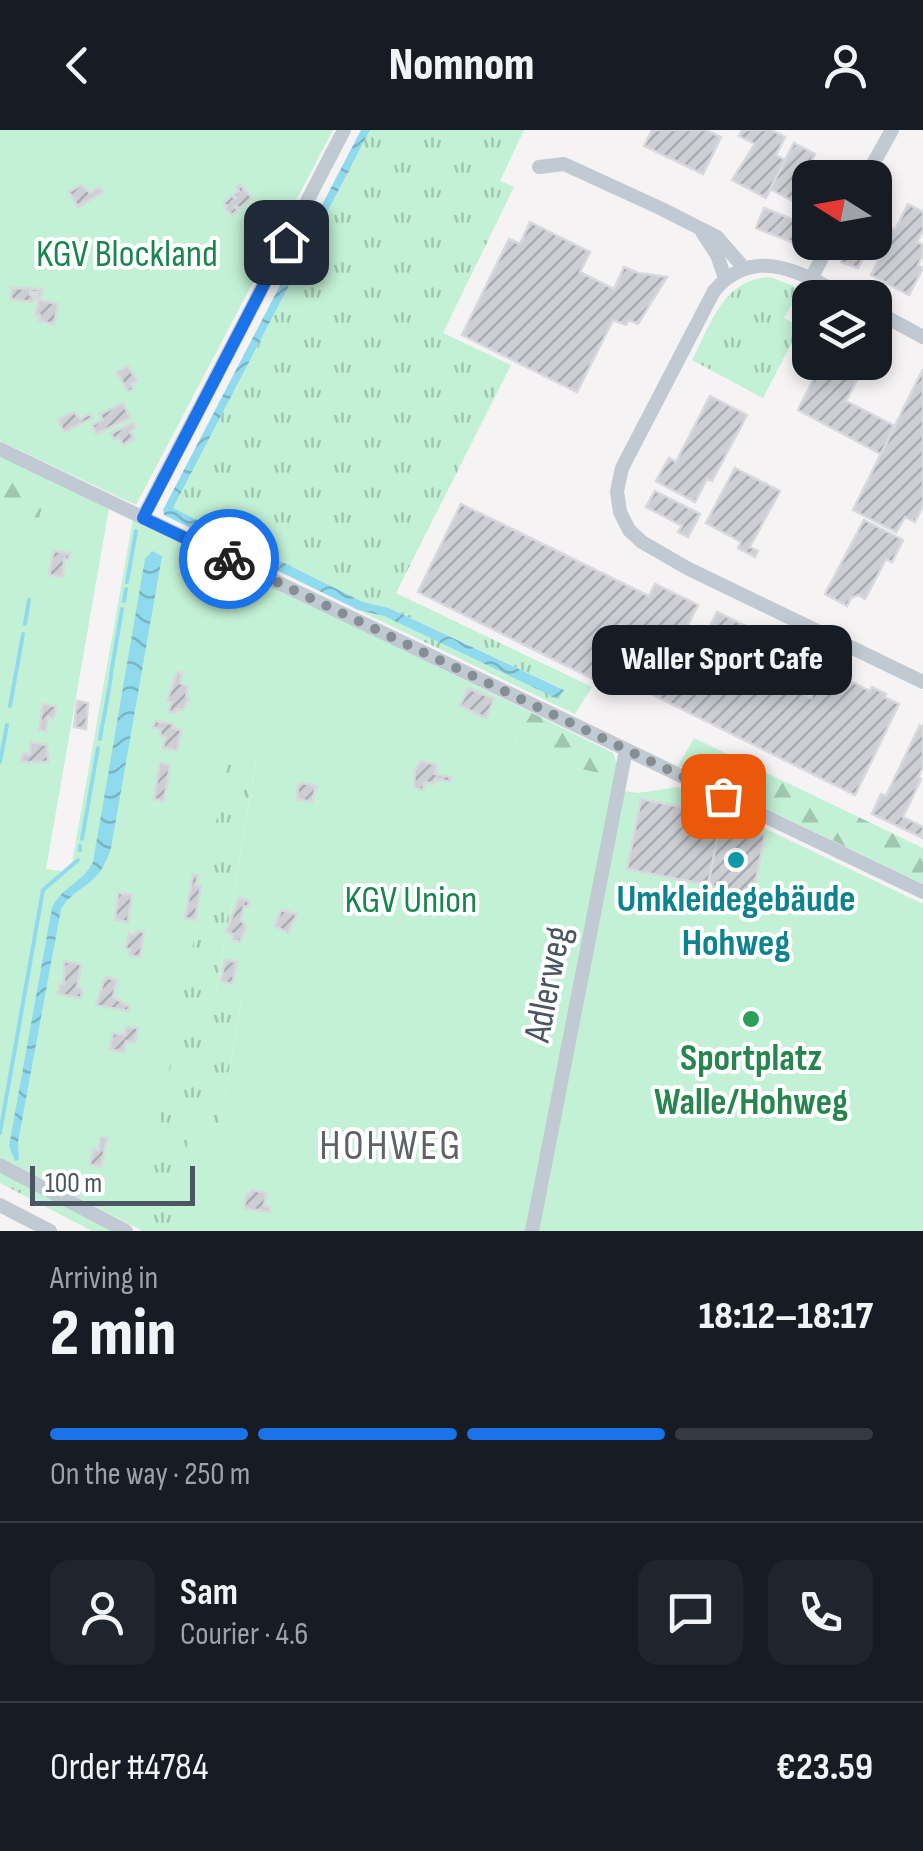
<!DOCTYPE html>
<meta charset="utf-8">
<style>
body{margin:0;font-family:"Sofia Sans Condensed",sans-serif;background:#20242c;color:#f1f3f6;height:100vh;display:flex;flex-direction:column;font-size:38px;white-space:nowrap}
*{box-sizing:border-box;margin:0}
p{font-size:32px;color:#9ea1a6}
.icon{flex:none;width:55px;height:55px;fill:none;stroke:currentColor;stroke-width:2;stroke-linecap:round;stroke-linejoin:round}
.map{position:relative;height:1101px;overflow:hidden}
.panel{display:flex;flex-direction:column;background:#171b24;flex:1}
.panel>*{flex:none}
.needle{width:65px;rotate:281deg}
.fabs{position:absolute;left:792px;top:30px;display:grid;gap:20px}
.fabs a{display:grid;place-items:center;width:100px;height:100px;border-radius:20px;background:#171b24;box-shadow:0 5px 15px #0003;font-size:50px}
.scale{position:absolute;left:30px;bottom:25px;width:165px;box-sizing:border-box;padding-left:10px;border:5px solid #4a5661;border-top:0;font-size:28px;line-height:35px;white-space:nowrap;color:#4a5661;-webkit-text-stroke:8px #fff;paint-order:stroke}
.pin{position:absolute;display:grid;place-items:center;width:85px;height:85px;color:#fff;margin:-42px;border-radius:20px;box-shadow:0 5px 15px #0006}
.courier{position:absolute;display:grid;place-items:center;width:100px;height:100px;margin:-50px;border:8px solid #1a73e8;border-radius:50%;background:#fff;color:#222;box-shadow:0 2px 12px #0007}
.bubble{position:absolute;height:70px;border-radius:20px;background:#171b24;box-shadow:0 5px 15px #0003;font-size:32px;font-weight:800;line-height:70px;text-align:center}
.summary em{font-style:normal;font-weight:800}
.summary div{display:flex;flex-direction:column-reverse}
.summary{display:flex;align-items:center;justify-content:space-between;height:170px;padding:0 50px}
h1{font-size:65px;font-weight:800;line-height:75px}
.bar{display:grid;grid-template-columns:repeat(4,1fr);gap:15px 10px;align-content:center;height:120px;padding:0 50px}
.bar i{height:12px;border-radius:8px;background:#363941}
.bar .current{background:#1a73e8}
.bar p{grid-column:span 4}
.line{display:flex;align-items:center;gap:25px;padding:0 50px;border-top:2px solid #363941}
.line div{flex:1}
.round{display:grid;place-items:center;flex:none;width:105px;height:105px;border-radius:20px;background:#20242c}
header{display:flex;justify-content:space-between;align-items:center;height:130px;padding:0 50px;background:#171b24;font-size:45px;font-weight:800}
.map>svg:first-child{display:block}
</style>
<header><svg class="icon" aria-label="back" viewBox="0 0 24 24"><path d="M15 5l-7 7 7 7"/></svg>Nomnom<svg class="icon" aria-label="person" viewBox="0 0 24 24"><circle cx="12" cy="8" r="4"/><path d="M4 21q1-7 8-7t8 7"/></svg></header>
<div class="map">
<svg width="923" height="1101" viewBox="0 0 923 1101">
<defs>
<pattern id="grass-tufts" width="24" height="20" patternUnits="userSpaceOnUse" patternTransform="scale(2.5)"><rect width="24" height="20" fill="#c3f1d5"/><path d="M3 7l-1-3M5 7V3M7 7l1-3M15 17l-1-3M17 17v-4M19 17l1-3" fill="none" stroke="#a0c6b0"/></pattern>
<pattern id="forest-firs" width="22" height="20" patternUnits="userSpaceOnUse" patternTransform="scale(2.5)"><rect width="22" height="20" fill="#c3f1d5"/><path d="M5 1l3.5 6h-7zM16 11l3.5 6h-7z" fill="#a0c6b0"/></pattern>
<pattern id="water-waves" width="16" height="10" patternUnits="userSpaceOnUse" patternTransform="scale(2.5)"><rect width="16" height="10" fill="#90daee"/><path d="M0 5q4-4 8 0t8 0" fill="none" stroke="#78b4c4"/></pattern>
<pattern id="building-hatch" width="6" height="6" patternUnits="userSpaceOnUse" patternTransform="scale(2.5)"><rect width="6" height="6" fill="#cdcfd5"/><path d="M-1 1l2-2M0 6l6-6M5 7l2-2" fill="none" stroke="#a8abb0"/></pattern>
</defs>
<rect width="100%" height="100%" fill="#f5f3f3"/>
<path fill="url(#grass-tufts)" d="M370,0H524L500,51L514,57L443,203L511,235L396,463L592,557L575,584L358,480L384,486L557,568L563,559L389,478L363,472L173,378Z
M770,147L801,159L784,188L800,197L763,268L692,230C712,193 722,150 770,147Z
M228,624L257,627L216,863L242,869L219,995L192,991L171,1101H142L139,1099Z
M0,1041L115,1101H92L0,1053Z"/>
<path fill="url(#forest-firs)" d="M0,326L50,349L39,389L0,380Z
M524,579L613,623L618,636L616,647L557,634L515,617L520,584Z
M694,608L923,718V754L678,636Z"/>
<path fill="#c3f1d5" d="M0,0H333L136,375L0,311Z
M50,349L109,378L46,739L62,741L72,733L133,389L524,579L520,584L515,617L558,627V634L616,647L624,661L638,663L678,657L923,774V1101H171L192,990L219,995L242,870L216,864L257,628L229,624L139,1099L0,1027V380L39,388Z"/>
<path fill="url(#water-waves)" d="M361,0H370L173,378L363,472L389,478L564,560L558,569L384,486L358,480L164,385L163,380Z
M152,421L162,426L111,718C97,761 79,751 61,779L18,1012L19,1030L15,1031L9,1016L52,778C61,757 84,752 93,732L145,429Z"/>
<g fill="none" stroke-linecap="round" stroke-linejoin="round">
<path stroke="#90daee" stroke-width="4" d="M127,452L136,401
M124,471L126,459
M25,494L29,470
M111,544L122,479
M10,576L23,504
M103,593L111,547
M100,609L102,596
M0,632L7,595
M82,709L98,618
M80,720V716
M0,1003L43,760L78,730"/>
</g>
<path fill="url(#building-hatch)" stroke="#d7d9de" stroke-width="2.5" d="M652,0H706L721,7L703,44L644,16Z
M742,0H771L785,7L776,25L785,30L766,68L732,50L755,14L739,6Z
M794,13L815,24L811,32L840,46L810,48V80L770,59Z
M239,54L252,68L240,78L234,76L238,80L232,85L224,78L227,76L224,73L231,66L237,69L234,65L239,61L236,57Z
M81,55L90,63L99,57L103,62L78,77L69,62Z
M908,74L923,82V101L917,112L923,115V125L918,135L923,138L909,165L871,145L879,129L866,122L858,138L841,132L850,112H871L885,119L887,115L875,109V97L878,91L895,100Z
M764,78L802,93L794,113L756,98Z
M530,92L590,122L580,142L614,159L624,137L639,143L667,147L638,194L629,190L626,195L613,190L577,262L462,205L509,109L520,114Z
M12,158L42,159L40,169H36L38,162H30V165L34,166L33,172L11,169Z
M39,170L58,174L54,194L39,191L40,185H35Z
M822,232H866L846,271L895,296L881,324L798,280Z
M128,236L137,251L131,254L133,259L128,262L117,242Z
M923,239V376L915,392L905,387L896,402L853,380Z
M710,266L747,285L712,351L707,349L695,372L656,351L669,328L676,332Z
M123,273L130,288L96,304L92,295L103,290L100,284Z
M74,282L80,289L90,284L92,288L64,302L58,290Z
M133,293L136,298L130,301L134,309L123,315L118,307L114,309L111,303Z
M735,338L780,361L750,417L758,421L755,427L738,418L741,412L706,393Z
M655,361L700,384L688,407L678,402L682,396L646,377Z
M461,374L649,466L655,454L698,475L683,504L702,513L717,482L754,500L738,531L753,539L768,509L804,527L789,558L811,568L825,538L870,561L872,557L886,564L884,567L899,574L855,665L653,565L610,545L605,555L418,462Z
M864,390L903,410L892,432L886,429L865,469L858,465L851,468L847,476L825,464Z
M54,421L70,423L69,429H64L63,447L50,445L49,441Z
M177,542L182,543L180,553L188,557L186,567L189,568L183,580L177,579L176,583L169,582L171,572L167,571Z
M468,558L494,569L486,588L460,576Z
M77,571L88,573L86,599L74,597Z
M43,574L55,576L56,581L53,588L48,587L46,601L39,600Z
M155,591L173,594V598L181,600L177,620L163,618L166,607L160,606L161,599L153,598Z
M920,595L923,597V637L918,647L921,649L903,687L923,697V708L872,684L881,664L886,666Z
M31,612L47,615L48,632H21L23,623L30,624Z
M421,631L437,635L435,644L451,647L450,652L435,649L434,654L425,652L423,660L414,658L415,640Z
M160,633L170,635L164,671L154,669Z
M303,653L316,656L312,672L297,669L298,655Z
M641,669L722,685L708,755L627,739Z
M721,689L752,696L751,701L765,704L753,765L708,755Z
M193,744L198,745L196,755L201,756L195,790L185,788Z
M118,763L132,765L128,792L115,790Z
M239,768L249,771L248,777L244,776L241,789L246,797L240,812L232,810L233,804L226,802Z
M281,780L297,784L288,803L275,796Z
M136,801L144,802L140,827L129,825L130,819L126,818L129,804L135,805Z
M225,830L237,832L232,854L221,851Z
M64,831L81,834L77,857L82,858L81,868L58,864L60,854H64Z
M105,847L117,850L113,867L129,876L128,881L96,875Z
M126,897L138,898L135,913L126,911L124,922L110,919L113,903L125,905Z
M101,1007L107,1008L101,1037L90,1034L93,1019L98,1020Z
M252,1060L266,1063L264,1076L270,1077L269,1082L244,1078L247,1063L251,1064Z"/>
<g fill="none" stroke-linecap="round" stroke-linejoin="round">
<path stroke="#c1cad2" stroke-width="14" d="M539,37L564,34L662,79L717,107L744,138
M865,48L892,0
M702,102L717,125L725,148
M811,149L830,112
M849,168C804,145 755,112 714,161L622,338L617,361L620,382L629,400L642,412L687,438L923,552
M875,181L923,207
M0,319L923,762
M143,387L344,0
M0,1035L126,1101
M0,1075L50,1101
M532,1101L626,620"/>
</g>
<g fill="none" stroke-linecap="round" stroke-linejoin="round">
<path stroke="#868d94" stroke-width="10" stroke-dasharray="0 18" d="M229,429L723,666"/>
<path stroke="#1a73e8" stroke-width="12" d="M229,429L143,388L286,112"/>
</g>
<circle fill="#0f9aa8" stroke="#fff" stroke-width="4" cx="736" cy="730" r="10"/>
<circle fill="#2e9e5b" stroke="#fff" stroke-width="4" cx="751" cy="889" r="10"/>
<g text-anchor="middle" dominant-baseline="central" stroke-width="8" stroke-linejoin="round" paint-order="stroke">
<g font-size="38" fill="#17864f" stroke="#fff">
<text x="127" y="124">KGV Blockland</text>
<text x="411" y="770">KGV Union</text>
</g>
<g font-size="38" font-weight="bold" fill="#0d838f" stroke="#fff">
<text x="736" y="769">Umkleidegebäude<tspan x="736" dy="44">Hohweg</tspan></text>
</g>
<g font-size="38" fill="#4a5661" stroke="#fff">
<text transform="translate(548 854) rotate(-79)">Adlerweg</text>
</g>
<g font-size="38" font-weight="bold" fill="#27864d" stroke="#fff">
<text x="751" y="928">Sportplatz<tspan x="751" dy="44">Walle/Hohweg</tspan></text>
</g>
<g font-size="42" letter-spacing="2.5" fill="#5f6368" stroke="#fff">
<text x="391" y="1016">HOHWEG</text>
</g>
</g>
</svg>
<div class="fabs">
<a><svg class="needle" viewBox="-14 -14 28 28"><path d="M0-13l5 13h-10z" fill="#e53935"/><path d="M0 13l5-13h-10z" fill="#9ea1a6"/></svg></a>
<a><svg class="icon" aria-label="layers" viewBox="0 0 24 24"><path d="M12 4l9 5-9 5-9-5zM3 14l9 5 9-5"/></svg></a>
</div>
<div class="scale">100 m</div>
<div class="pin" style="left:723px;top:666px;background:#ea580c"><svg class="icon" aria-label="bag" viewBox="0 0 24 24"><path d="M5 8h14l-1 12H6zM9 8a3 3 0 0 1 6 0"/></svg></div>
<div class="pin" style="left:286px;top:112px;background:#1f2937"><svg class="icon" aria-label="home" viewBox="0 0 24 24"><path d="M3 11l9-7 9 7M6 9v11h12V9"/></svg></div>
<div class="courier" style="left:229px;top:429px"><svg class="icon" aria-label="bike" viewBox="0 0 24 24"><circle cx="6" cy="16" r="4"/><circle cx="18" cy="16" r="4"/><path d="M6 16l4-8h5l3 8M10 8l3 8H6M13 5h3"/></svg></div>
<div class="bubble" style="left:592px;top:495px;width:260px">Waller Sport Cafe</div>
</div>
<section class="panel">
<div class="summary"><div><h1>2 min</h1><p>Arriving in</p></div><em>18:12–18:17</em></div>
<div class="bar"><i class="current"></i><i class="current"></i><i class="current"></i><i></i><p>On the way · 250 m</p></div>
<div class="line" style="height:180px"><a class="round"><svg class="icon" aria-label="person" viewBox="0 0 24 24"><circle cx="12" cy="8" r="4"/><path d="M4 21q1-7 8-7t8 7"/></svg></a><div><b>Sam</b><p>Courier · 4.6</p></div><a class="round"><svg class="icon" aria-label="chat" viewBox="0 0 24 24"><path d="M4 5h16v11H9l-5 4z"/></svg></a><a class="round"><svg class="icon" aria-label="phone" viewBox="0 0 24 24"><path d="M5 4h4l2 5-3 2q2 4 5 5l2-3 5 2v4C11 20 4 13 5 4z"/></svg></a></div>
<div class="line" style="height:130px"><div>Order #4784</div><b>€23.59</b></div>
</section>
